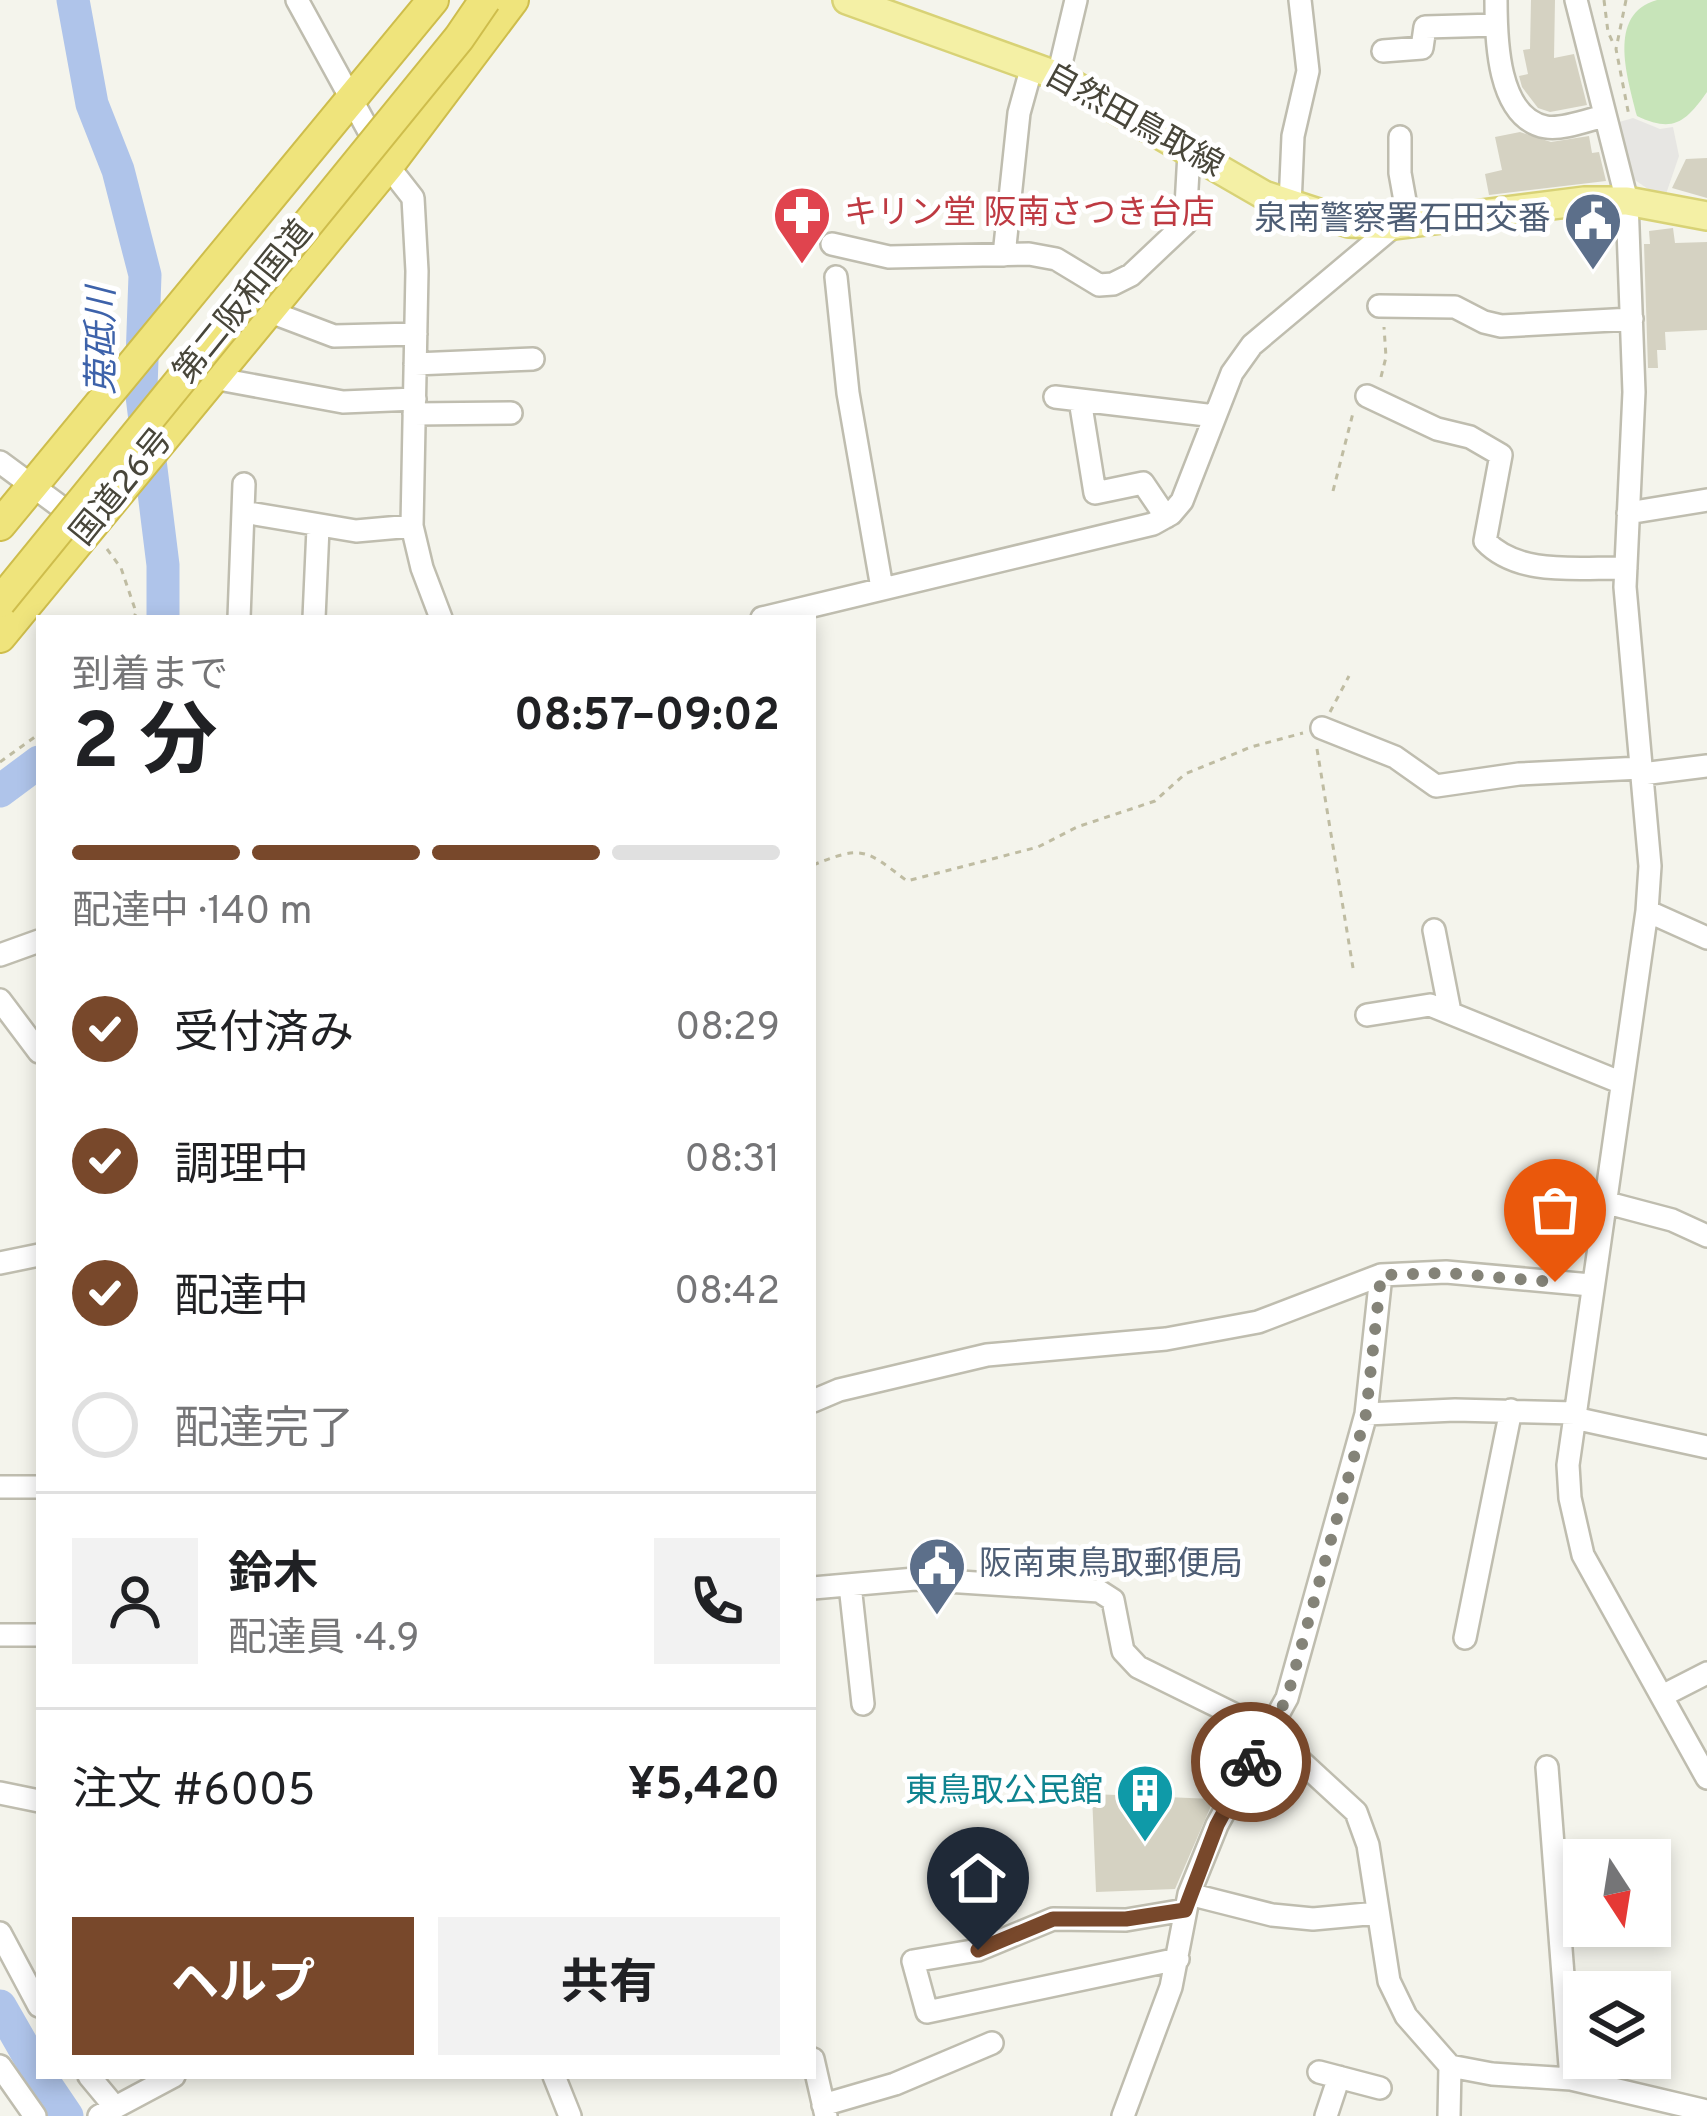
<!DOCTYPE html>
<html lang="ja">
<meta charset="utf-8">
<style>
body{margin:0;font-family:Overpass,"Noto Sans JP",sans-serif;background:#f2f2f2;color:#202124;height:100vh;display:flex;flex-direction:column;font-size:45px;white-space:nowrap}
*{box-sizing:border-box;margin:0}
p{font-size:39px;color:#757577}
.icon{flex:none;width:66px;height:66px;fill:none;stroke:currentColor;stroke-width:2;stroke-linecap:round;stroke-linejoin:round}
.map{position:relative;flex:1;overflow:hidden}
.details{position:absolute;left:36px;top:615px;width:780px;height:1464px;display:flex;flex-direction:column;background:#fff;border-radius:0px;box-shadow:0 6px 18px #0003}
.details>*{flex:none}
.needle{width:78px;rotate:168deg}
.tools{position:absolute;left:1563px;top:1839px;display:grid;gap:24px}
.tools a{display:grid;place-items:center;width:108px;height:108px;border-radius:0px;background:#fff;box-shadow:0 6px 18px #0003;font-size:60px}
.pin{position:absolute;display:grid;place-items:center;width:102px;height:102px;color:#fff;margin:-123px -51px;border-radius:50% 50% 50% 0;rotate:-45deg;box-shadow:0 0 12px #0007}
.pin .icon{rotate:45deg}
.courier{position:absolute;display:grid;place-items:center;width:120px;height:120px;margin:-60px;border:9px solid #78482b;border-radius:50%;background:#fff;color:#222;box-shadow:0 3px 15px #0007}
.overview em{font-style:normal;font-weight:700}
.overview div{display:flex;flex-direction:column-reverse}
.overview{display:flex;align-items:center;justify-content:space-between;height:204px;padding:0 36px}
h1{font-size:78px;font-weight:700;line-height:90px}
.bar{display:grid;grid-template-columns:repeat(4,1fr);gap:18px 12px;align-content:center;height:144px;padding:0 36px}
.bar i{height:15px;border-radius:9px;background:#e0e0e0}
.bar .selected{background:#78482b}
.bar p{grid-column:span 4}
.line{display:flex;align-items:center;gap:30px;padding:0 36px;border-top:3px solid #e0e0e0}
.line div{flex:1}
.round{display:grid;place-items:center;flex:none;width:126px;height:126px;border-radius:0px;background:#f2f2f2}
ol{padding:0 36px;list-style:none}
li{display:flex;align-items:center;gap:36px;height:132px}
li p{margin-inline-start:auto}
li .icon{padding:12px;border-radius:50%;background:#78482b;color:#fff;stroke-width:4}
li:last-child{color:#757577}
li i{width:66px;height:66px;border:6px solid #e0e0e0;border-radius:50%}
.primary-button{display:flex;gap:24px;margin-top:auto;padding:24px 36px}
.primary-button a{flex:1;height:138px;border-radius:0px;background:#78482b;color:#fff;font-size:48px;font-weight:700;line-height:138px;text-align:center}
.primary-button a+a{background:#f2f2f2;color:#202124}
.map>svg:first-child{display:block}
</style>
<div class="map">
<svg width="1707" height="2116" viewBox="0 0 1707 2116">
<rect width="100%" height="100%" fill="#f4f4ec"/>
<path fill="#c7e4b9" d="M1657,0H1707V92C1685,123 1673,133 1637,116C1628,79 1606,14 1657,0Z"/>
<path fill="#e7e6e3" d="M1633,118L1660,129L1673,127L1679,156L1666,194L1648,189L1632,178L1616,123Z"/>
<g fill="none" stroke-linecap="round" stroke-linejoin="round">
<path stroke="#afc4ea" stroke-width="33" d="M73,0L92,104L118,170L145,275L141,388L163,565V618
M0,791L39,762
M0,2006L39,2074
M40,2076L67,2116"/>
</g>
<path fill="#d5d2c2" d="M1531,0H1555L1554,58L1574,54L1587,105L1550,112L1538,108L1522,87L1519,76L1528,74L1523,50L1530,49Z
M1520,132L1551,142L1589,136L1592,153L1599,152L1606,181L1489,195L1485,174L1502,170L1495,137Z
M1707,158V198L1672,188L1686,159Z
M1673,228L1675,243L1707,242V330L1665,332L1666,350H1657L1658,368H1648L1644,244H1650L1649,231Z
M1092,1794L1214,1799L1175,1889L1096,1892Z"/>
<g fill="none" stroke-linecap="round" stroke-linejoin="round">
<g stroke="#bfbdaf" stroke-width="26">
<path id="minor" d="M297,0L388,166L413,198L417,271L412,526L422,568L441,618
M1496,0C1496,38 1497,118 1546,127C1562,130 1588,120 1604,116
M1576,0L1627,201L1634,392L1625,587L1650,866L1647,911L1568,1465L1570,1498L1583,1555L1707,1778
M1383,51L1422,48L1425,27L1496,25
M1058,76L1076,0
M1400,137V173L1409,223
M1290,205L1293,136L1308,71L1300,0
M832,244L889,257L1029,254L1056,259L1099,285L1113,284L1131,275L1185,224L1189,153
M1004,255L1019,113L1032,66
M836,277L848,393L882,588
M1379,306L1455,307L1484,322L1501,326L1632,319
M268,311L334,336L416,334
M415,364L533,359
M213,378L343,402L415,399
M1367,396L1437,429L1470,437L1501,455L1485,541C1519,577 1580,567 1626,568
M1055,397L1215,416
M1080,400L1095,493L1143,483L1166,517
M414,414L511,413
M0,462L80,521
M243,512L356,531L412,526
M1628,513L1707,500
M239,618L244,484
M314,618L318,528
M762,618L1153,524L1171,514L1182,501L1232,373L1252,345L1395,225
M1322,728L1395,757L1436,786L1519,774L1641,768
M1642,774L1707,766
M1647,911L1707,938
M1434,930L1450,1012
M0,955L39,941
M0,1000L39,1052
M1367,1015L1430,1005L1622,1083
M1604,1202L1672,1220L1707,1236
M0,1263L39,1255
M813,1401L839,1390L987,1355L1166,1339L1258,1322L1381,1275L1446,1272L1591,1285
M1366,1414L1455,1410L1575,1413
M1574,1418L1707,1447
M0,1487H39
M850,1585L863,1704
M813,1588L915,1579L1099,1591L1113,1600L1123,1651L1138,1667L1268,1731L1356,1812L1368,1845L1389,1981L1406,2016L1450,2066L1492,2074L1571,2079L1707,2111
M0,1635H39
M1465,1638L1511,1410
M1662,1696L1707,1673
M1547,1767L1571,2079
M0,1793L39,1801
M1189,1894L1272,1915L1313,1919L1378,1913
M0,1933L39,2006
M1178,1959L927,2012L913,1961L978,1950L1053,1919L1126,1920L1185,1910
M813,2059L826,2116
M0,2066L35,2116
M1319,2072L1380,2088
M89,2076L114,2106
M554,2076L570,2116
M823,2105L895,2084L992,2043
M99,2116L174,2076
M1123,2116L1171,1987L1189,1894L1217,1825L1287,1698L1366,1414L1381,1275
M1326,2116L1339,2077
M1449,2116L1450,2066"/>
</g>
<g stroke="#d8d276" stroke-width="32">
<path id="major" d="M847,0L1058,76L1264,195L1349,223L1395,225L1584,201H1627L1707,216"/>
</g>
<g stroke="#cebd4c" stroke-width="34">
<path id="highway" d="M0,525L433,0
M0,637L388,166L513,0"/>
</g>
<path stroke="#bfbca2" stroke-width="3" stroke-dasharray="6 6" stroke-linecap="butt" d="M1604,0L1608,32L1614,45
M1626,0L1616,49L1629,116
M1381,377L1386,357L1384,327
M1333,491L1353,413
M107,549L121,568L136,612L134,618
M1330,712L1349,676
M1317,749L1354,974
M0,762L39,734
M813,865C863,845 865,849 907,881L1038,847L1077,827L1155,801L1185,774L1251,747L1303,733"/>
<use href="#minor" stroke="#fff" stroke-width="21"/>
<use href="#major" stroke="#f4f0a5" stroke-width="27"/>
<use href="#highway" stroke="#efe47c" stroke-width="30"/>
<g stroke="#cebd4c" stroke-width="34" stroke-linecap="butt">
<path id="highway-bridge" d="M0,602L459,38L485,0"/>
</g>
<use href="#highway-bridge" stroke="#efe47c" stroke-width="30"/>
</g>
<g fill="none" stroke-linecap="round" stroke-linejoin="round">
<path stroke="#848378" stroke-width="12" stroke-dasharray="0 21.6" d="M1251,1762L1287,1698L1366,1414L1381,1275L1446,1273L1555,1282"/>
<path stroke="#78482b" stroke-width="15" d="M978,1950L1053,1919H1126L1185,1910L1217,1825L1251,1762"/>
</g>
<defs>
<g id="pharmacy-pin" transform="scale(3)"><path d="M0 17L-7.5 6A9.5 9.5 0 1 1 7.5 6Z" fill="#e0444e" stroke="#fff"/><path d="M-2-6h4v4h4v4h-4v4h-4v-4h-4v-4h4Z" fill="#fff"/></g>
<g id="civic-pin" transform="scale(3)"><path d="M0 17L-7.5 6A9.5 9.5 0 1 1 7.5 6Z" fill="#5c6f8a" stroke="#fff"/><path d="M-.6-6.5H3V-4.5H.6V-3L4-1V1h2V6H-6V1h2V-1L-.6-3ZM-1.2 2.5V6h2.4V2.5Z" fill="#fff"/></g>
<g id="building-pin" transform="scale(3)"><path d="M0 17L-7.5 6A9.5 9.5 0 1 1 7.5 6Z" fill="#0f9aa8" stroke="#fff"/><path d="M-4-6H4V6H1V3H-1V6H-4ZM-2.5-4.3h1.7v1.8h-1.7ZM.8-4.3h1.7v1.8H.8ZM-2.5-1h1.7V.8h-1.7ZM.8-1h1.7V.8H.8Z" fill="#fff"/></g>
</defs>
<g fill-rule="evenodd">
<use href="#pharmacy-pin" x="802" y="215"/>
<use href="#civic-pin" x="1593" y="221"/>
<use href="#civic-pin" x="937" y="1566"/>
<use href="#building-pin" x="1145" y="1793"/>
</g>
<g text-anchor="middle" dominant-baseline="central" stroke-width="10" stroke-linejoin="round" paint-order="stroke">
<g font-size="33" fill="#48463a" stroke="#fff">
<text transform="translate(1133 122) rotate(29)">自然田鳥取線</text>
<text transform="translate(245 303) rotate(-51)">第二阪和国道</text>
<text transform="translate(123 488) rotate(-51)">国道26号</text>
</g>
<g font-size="33" fill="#be3a42" stroke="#fff" text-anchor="start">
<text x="844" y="215">キリン堂 阪南さつき台店</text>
</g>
<g font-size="33" fill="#4e5e75" stroke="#fff" text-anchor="end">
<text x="1551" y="221">泉南警察署石田交番</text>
<text x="979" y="1566" text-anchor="start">阪南東鳥取郵便局</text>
</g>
<g font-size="33" fill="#0d838f" stroke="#fff" text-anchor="end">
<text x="1103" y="1793">東鳥取公民館</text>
</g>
<g font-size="36" font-style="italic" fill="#3d62aa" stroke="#fff">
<text transform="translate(104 341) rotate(-90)">莵砥川</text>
</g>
</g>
</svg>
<div class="tools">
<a><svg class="needle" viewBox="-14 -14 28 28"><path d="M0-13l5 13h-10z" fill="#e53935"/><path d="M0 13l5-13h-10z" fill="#757577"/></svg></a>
<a><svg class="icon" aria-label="layers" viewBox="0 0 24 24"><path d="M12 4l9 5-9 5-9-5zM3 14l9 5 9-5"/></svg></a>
</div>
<div class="pin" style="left:1555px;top:1282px;background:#ea580c"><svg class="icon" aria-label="bag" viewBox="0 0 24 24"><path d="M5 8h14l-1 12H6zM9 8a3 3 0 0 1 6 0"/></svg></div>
<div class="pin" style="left:978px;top:1950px;background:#1f2937"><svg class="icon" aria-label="home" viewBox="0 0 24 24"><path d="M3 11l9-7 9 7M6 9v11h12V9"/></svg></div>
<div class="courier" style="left:1251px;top:1762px"><svg class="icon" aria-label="bike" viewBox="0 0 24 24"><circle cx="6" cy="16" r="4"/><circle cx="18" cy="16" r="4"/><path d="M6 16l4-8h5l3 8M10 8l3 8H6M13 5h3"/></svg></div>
<section class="details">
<div class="overview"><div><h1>2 分</h1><p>到着まで</p></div><em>08:57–09:02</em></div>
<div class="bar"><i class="selected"></i><i class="selected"></i><i class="selected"></i><i></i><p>配達中 · 140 m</p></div>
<ol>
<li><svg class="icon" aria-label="check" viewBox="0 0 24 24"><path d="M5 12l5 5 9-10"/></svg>受付済み<p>08:29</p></li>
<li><svg class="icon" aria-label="check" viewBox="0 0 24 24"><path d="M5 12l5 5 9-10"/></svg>調理中<p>08:31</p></li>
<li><svg class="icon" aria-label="check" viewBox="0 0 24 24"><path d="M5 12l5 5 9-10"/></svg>配達中<p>08:42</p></li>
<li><i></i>配達完了</li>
</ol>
<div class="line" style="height:216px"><a class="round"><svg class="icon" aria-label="person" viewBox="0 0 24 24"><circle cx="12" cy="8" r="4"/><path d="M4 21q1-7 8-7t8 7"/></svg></a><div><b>鈴木</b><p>配達員 · 4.9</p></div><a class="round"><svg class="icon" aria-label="phone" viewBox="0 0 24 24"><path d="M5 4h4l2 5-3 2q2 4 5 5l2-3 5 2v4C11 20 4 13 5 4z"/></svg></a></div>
<div class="line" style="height:156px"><div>注文 #6005</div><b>¥5,420</b></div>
<div class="primary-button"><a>ヘルプ</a><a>共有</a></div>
</section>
</div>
